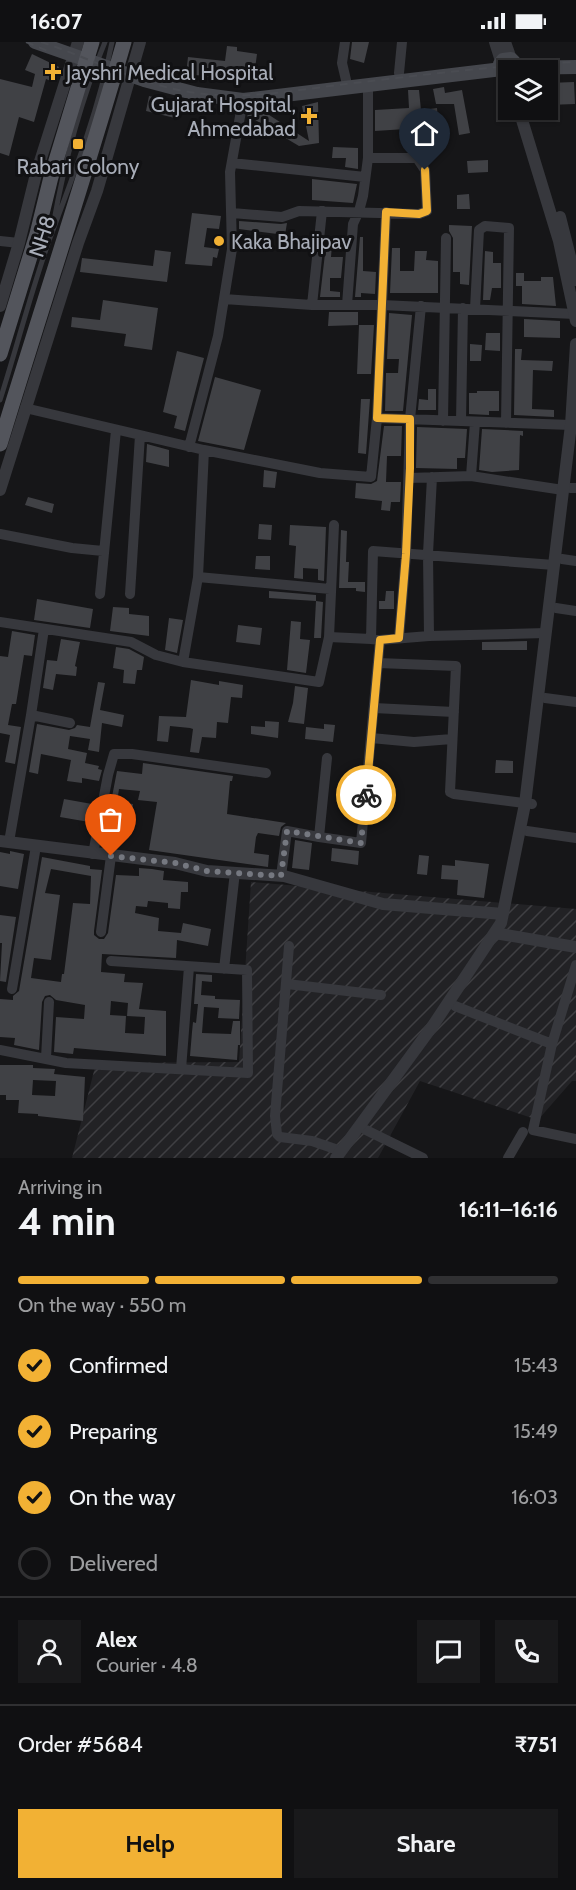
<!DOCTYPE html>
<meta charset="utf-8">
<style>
body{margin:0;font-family:Cabin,sans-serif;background:#19191b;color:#f1f3f6;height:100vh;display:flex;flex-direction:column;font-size:22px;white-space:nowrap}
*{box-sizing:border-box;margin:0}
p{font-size:20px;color:#9c9d9f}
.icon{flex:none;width:33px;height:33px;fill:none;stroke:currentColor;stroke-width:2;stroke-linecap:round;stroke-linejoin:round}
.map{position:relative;height:1116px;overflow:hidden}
.sheet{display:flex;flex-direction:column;background:#101012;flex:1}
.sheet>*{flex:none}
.buttons{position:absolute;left:498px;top:18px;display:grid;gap:12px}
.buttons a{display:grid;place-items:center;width:60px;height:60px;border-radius:0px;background:#101012;box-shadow:0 2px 4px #0004,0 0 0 2px #303032;font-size:30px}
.pin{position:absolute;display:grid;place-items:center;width:51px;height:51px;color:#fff;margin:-62px -26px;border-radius:50% 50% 50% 0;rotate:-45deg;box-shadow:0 0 6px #0007}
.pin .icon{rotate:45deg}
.courier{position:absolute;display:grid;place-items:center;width:60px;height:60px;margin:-30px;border:4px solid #f2b134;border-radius:50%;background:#fff;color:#222;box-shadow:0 2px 8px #0007}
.headline em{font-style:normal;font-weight:700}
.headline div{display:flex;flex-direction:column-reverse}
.headline{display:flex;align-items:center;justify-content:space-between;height:102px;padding:0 18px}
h1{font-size:39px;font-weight:700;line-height:45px}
.bar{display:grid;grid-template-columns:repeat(4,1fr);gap:9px 6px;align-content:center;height:72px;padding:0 18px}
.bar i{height:8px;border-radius:4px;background:#303032}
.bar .on{background:#f2b134}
.bar p{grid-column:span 4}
.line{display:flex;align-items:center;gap:15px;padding:0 18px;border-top:2px solid #303032}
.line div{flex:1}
.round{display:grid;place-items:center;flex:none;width:63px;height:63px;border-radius:0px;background:#19191b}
ol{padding:0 18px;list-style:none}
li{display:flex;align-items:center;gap:18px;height:66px}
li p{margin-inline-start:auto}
li .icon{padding:6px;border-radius:50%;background:#f2b134;color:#111;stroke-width:4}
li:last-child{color:#9c9d9f}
li i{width:33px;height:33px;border:3px solid #303032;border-radius:50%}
.action{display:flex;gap:12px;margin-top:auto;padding:12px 18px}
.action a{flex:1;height:69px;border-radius:0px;background:#f2b134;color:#111;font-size:24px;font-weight:700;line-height:69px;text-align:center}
.action a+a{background:#19191b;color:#f1f3f6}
.status{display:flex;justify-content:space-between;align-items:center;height:42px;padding:0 30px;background:#101012;direction:ltr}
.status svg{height:16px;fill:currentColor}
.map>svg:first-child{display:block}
</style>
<div class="status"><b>16:07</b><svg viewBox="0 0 49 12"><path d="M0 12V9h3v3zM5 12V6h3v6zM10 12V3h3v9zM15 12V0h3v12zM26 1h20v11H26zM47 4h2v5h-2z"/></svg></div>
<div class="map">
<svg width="576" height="1116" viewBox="0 0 576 1116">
<defs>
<pattern id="industrial-furrows" width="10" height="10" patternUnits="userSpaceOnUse" patternTransform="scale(1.5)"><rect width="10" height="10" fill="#222225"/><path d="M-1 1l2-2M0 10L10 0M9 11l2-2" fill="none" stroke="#3f3f43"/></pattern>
</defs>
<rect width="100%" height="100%" fill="#161618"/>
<path fill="url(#industrial-furrows)" d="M251,840L576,867V1039H572L538,1078L420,1039L378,1116H72L96,1021L239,1020Z"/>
<path fill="#404145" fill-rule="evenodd" d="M352,0H369L364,21L350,17Z
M227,4L237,5V9L257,12L254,34L234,31V37L186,32L188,15L225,19Z
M32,12L59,25L53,40L46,37L34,80L19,75L9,114L0,111V37L32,45L35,32L25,28Z
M574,40L575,62L548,63V41Z
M444,45L445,51L462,48L470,91L459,93L454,62H436L433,47Z
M408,48H419L421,68L437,66L438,78L421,81V86L375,89V68L409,66Z
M149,54L182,62L179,77L146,69Z
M318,60L319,101L299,104L252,76L250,90H245L248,70L263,69L309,99L302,64Z
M333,105L358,106V127L345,125L346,116H332Z
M488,118V130L468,131L467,119Z
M312,137L357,142L353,161L312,158Z
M469,152L470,167H457V153Z
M192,171L221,174L219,187L207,186L204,205L219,207L217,216L213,215L212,224L185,222Z
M239,179L281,182L287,181L285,193L239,187Z
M449,183L472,184L469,243L460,242V230H453V196L449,189Z
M360,195H363V229L376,230L375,252L361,251V255H355Z
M326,203H332L331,215H343L341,236H330V249L340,250V255H320Z
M392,206H400V229H414L415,209H427L426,218L438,219V251H390Z
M155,208L171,210L167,240L80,230L82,216L153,224Z
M485,209L493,210V221H501V246H492L490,258H483Z
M516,231H524V239H541V235H553L556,264L522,262V244H516Z
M103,258L158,266L152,308L124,304L126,292L71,285L72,275L100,278Z
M329,270H358V283L328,284Z
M389,271L412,273L403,369H385L386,331H398L399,317H387Z
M524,277L560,279V296L524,295Z
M359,283H374L371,332H357Z
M486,291H500V309L485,308Z
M470,302L482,303L481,319H470Z
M515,307H522L521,318L553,319L552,329L533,328L532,367L554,368V375L514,373Z
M177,309L204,316L185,389L174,386L177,374L163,370Z
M215,335L261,348L244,408L198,399Z
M428,347H436V368H418L419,357L428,358Z
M477,349H499V369H489V373L469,372V351H477Z
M361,357H370L366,412L358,411Z
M384,384H402L401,414H387L386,440H401L400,460H391L390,469L381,468L382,459L355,456L356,441L371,442L377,439Z
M417,385L467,387L465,416H457V427L416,426Z
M482,387L523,389V394L520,393L519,428L492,430L479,428Z
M147,402L169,408V425L146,420Z
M264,428L277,430L275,446L263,445Z
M28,455L54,462L52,471L25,463Z
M259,482L272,483L271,498L258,497Z
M290,483L326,485L324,539L318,538V527L303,526V537L294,536L296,504L289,503Z
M341,488L347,489L346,520H349L348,540H365V550L356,549V546H339Z
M256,514H270V528L255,527Z
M269,549L316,553V559L269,556Z
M386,549H394V567H379V559H385Z
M37,557L93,567L90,586L34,578Z
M316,559L323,560L321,596H314Z
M113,565L129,566V572L149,574V594L110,589Z
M169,576L183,578L177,611L165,608Z
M291,579L301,580L300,597L310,598L306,631L287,628Z
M238,583L262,586L260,603L236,600Z
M12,589L35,593L32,614L24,613L16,662H12L8,683L21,685L15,722L5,720L10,693L0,691V614L8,615Z
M61,597L80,600L75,624L77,625L76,634L56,632L53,648L43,646L47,618L57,619Z
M527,599V608H482V600Z
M116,605L129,607L144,615L142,628H137L135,642L123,641L124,628L113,626Z
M191,638L219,643V639L243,643L242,656L231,655L228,681L217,680L216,696L202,695L199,711L190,710L193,687L190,686L170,684L168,700L157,699L159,674L186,675Z
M98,640L105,641L100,668L124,673L122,685L102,681L99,710L88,708L90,697L70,694L68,707L87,711L85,721L99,724L98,727L102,728L99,739L82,736V741L67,739L71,718L41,712L38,732L29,730L37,682L69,688L75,686L77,683L90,685Z
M295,644L308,646L304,682L288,680L293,661Z
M265,679L279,680L278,696L251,692V684L265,685Z
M324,682L335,683L333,700L305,697L306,685L324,687Z
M496,718L513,719V731H495Z
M143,721L233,734L232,739H230L227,772L286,781L281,785L279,794L258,791L256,795L254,811L269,813L268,825L149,808L157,760L138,758L140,749L119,747L117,760L133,762L131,783L114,781L109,802L103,801L117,729L142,732Z
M64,757L92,762L89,780L60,775Z
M295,798L312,801L309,828L292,826Z
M332,806L359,809L358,823L331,819Z
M10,809L24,812L18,847L0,844V810L10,812Z
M419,813L429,814L427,833L417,832Z
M42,815L90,824V827L102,828L94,889V893L99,897H104L108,891L116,833L139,834V826L152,827L164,829L163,838L188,840V850H181L180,867L168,866V861L148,859L147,865L136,864L135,871L159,876L158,889L181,891L183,881L211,887L208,904L177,898L176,916L102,912L101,930L125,932L124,940L143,941L139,967L166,969V1014L74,1006L73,1012L54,1010L56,975L84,977L85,963L56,958L50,953L45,954L42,960L39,1008L14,1003L15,996L0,995V957L13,958V954L19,949ZM51,827L91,834L90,862L73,861L64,932H62L61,940L31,936L34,916L51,918L60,853L45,851ZM111,959L128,961L127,974L145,975L144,992L125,991L126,974L110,973Z
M455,818L489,822L484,856L457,853L458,838L441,837L442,823L455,824Z
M0,873L16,875L6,940L0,939L2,901H0Z
M196,932L212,933V940L202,939L201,953L215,954V957L240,958L239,977L218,976L219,966L204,965L202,991L231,992L233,979H240V1003H238L237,1018L190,1014L192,990L193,980L196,981L198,962H194Z
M0,1023H33V1026L55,1027L54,1032L85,1035L83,1079L38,1074V1072L18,1071L19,1058H6V1053H0ZM33,1038L56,1039L55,1054L32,1053Z"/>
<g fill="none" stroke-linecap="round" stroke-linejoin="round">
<path stroke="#37383d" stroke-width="5" d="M53,184C64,122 81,58 105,0
M0,358C17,305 31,249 50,196C74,132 99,67 112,0"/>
<path stroke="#37383d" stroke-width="10" d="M345,0L342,21L346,38
M399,31L402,0
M232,121L365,135
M232,171L282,175L299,169L419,172L427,169L425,128L417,116H368
M0,199L19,201
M224,257L312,263H382L386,170
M312,263L322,169
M347,263L353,182L359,169L363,154L368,116V43
M475,267L479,188L485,184L509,186L506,381
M25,366L204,408L198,535
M443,379L446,196
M461,379L463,266
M571,383L377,376L382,263L575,272
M189,405L218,294L232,207L230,130L243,58
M204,408L320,431L371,435L377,376
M471,434L475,380
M409,436L471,434L563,448
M570,446H576
M334,483L329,595L371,597
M0,492L72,506L103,509
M562,517L576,519
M100,552L116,388
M130,552L140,393
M556,566L576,569
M0,580L131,600L156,613L183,620
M429,594L428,512L432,435
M329,595L319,640L183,620L198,535L330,547
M399,596L406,512L410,377L421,264
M380,598L371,597L373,509L554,523
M378,621L456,624L450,750L454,752L532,762
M545,656L576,660
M374,666L454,670
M31,673L70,681
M371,696L414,700L452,697
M327,716L319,795L361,801L380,598L429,594L546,591
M527,789L576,796
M9,800L31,673L44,587
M93,812L108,733L114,712H132L266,731
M281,834L287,789L319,795
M101,890L111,814
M289,904L275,1074L277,1092L280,1095L312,1099L341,1109
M224,927L235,830
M287,942L381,953
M12,947L36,804
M455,964L552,1002L533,1088L576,1097
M552,1002L576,923
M0,1008L66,1021L248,1031L247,928L111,919
M46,1016L49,960
M181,1027L189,925
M366,1088L423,1116
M508,1116L523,1090"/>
<path stroke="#37383d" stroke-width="12" d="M495,0L501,19
M505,0L511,17
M519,68L559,199L576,279
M560,175L576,238
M0,264L19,201L36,132L78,0
M0,448L78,201L97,149L140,0
M0,799L175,821L207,829L284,834L383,862L503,872
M495,891L576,905
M336,1116L434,982L501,881L525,762L571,383L576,302"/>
<path stroke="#45474d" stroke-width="14" d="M35,0L144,38L197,52L243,58L502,27
M511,28L514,26L576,25
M508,29L502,27L500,22L503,18L511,17L514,20V26"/>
<path stroke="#53555c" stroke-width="15" d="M0,312L37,192L51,135L92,0
M0,402C41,268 85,135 124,0"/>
<path stroke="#4a4c52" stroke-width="2" stroke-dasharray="8 6" stroke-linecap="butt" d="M26,0L48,9
M41,0C93,17 142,44 196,51C245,58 297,48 346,42C422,33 499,23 576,20"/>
</g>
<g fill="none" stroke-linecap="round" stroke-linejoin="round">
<path stroke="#757880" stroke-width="6" stroke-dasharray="0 10.8" d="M111,814L175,821L207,829L281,834L287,789L361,801L366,753"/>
<path stroke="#f2b134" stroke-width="8" d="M366,753L380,598L399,596L406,512L410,426V377L377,376L386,170L419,172L427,169L425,128"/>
</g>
<g fill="#f2b134" stroke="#111113" stroke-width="2">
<path d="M50 21h6v6h6v6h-6v6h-6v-6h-6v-6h6z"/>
<path d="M306 65h6v6h6v6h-6v6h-6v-6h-6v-6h6z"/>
<rect x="72" y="96" width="12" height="12" rx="3"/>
<circle cx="219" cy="199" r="6"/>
</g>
<g text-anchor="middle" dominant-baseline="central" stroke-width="6" stroke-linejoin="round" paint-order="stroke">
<g font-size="21" fill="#a8adb8" stroke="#111113" text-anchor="start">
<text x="66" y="30">Jayshri Medical Hospital</text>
<text x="296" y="62" text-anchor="end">Gujarat Hospital,<tspan x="296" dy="24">Ahmedabad</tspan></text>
<text x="78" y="124" text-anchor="middle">Rabari Colony</text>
<text x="231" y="199">Kaka Bhajipav</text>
</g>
<g font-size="21" fill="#a8adb8" stroke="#111113">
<text transform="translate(42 194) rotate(-72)">NH8</text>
</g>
</g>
</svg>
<div class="buttons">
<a><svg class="icon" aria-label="layers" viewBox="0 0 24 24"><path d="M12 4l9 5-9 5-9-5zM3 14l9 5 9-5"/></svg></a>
</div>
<div class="pin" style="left:111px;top:814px;background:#ea580c"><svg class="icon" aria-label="bag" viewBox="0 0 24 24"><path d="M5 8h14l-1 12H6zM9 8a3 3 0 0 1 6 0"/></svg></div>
<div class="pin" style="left:425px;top:128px;background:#1f2937"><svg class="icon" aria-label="home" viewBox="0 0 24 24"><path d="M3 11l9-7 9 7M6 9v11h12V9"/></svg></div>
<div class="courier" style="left:366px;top:753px"><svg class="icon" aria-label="bike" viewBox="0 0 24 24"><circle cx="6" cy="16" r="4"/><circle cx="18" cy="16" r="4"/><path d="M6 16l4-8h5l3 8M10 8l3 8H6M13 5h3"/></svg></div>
</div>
<section class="sheet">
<div class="headline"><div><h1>4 min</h1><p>Arriving in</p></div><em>16:11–16:16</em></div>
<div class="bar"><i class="on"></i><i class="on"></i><i class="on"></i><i></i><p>On the way · 550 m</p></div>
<ol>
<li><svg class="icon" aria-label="check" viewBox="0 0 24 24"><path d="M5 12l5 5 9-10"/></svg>Confirmed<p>15:43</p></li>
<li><svg class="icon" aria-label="check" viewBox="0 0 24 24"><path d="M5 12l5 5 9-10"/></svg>Preparing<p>15:49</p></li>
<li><svg class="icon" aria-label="check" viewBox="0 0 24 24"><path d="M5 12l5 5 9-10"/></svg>On the way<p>16:03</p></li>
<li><i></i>Delivered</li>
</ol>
<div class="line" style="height:108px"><a class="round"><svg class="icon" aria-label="person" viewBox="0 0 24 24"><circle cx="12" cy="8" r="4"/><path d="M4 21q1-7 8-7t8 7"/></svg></a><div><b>Alex</b><p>Courier · 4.8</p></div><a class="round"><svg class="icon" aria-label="chat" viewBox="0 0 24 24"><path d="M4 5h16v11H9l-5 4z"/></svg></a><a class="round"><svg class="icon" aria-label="phone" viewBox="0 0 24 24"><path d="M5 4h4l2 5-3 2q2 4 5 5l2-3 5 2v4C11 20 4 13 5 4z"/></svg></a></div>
<div class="line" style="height:78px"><div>Order #5684</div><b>₹751</b></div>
<div class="action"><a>Help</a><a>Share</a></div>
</section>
